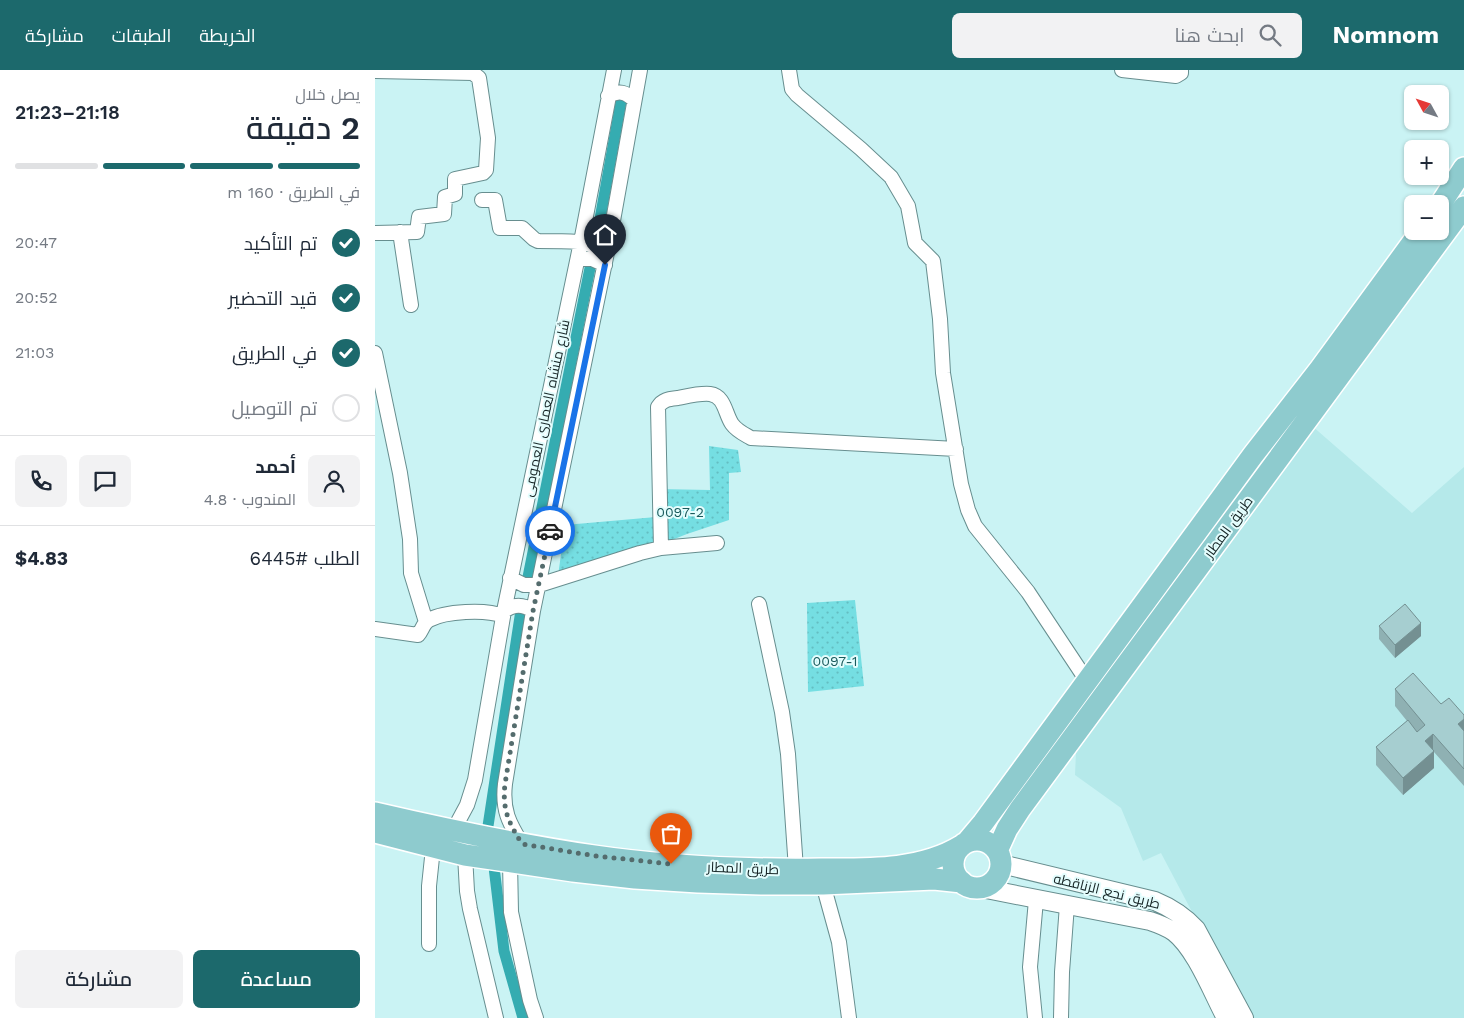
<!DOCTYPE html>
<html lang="ar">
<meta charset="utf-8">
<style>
body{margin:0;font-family:"Work Sans",Cairo,sans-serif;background:#f2f2f3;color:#1f2937;direction:rtl;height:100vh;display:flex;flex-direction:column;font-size:19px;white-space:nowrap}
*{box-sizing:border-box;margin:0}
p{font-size:16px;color:#747a83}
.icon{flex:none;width:28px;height:28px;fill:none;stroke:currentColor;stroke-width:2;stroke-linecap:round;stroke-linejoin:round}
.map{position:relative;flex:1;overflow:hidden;direction:ltr}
.drawer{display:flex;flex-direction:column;background:#fff;width:375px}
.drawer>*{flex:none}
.needle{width:32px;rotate:310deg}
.tools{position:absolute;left:1029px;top:15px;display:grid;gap:10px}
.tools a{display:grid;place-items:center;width:45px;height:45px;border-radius:8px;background:#fff;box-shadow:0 1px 4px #0004;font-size:25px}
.pin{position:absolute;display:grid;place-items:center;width:42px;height:42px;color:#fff;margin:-51px -21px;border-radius:50% 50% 50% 0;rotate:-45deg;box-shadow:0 0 5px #0007}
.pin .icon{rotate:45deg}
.courier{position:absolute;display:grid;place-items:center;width:50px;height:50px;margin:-25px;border:4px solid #1a73e8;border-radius:50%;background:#fff;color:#222;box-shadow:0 1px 6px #0007}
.summary em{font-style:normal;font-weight:600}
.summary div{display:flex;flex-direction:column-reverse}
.summary{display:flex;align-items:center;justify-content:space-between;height:85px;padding:0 15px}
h1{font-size:32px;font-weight:600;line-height:38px}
.bar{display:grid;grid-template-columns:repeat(4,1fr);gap:8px 5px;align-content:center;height:60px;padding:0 15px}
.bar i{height:6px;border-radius:4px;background:#e0e1e3}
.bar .current{background:#1c696c}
.bar p{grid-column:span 4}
.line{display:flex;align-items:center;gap:12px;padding:0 15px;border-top:1px solid #e0e1e3}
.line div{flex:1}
.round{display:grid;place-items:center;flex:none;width:52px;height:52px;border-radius:8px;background:#f2f2f3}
ol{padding:0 15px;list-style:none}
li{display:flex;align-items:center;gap:15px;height:55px}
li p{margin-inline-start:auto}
li .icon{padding:5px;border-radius:50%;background:#1c696c;color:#fff;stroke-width:4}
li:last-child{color:#747a83}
li i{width:28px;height:28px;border:2px solid #e0e1e3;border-radius:50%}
.cta{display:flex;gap:10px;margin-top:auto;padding:10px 15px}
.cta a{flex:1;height:58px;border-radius:8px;background:#1c696c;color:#fff;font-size:20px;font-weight:600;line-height:58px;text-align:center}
.cta a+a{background:#f2f2f3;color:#1f2937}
header{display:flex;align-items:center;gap:30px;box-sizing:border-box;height:70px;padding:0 25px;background:#1c696c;color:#fff}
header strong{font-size:24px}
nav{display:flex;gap:28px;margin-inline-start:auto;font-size:18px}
.search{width:350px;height:45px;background:#f2f2f3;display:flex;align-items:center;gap:12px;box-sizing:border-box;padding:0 18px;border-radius:8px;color:#747a83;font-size:19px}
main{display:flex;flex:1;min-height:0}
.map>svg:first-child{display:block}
</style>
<header>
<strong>Nomnom</strong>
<div class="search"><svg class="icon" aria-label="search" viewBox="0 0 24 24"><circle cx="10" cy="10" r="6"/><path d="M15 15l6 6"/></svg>ابحث هنا</div>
<nav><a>الخريطة</a><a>الطبقات</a><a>مشاركة</a></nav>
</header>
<main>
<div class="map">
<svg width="1089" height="948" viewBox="0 0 1089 948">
<defs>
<pattern id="park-dots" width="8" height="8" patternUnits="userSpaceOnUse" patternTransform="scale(1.25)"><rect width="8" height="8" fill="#75dee2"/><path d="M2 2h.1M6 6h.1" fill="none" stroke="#64bec2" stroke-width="1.8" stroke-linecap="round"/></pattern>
</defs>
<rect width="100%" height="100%" fill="#caf3f4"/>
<path fill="#b5e9ea" d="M936,355L1037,443L1089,397V948H873L786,783L768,791L746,738L700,705L701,682Z"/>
<path fill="url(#park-dots)" d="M334,376L363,380L366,402L354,403V450L312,464L274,479L183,506L190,455L281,447L282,419L335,420Z
M480,530L489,616L433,622L432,533Z"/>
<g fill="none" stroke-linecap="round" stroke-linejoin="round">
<path stroke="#35acb1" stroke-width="11" d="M223,160L246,32
M153,507L215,198
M113,756L146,540
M119,797L129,881L148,948"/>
<g stroke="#678e8f" stroke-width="16">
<path id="minor" d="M414,0L417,19L422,25L486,79L516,107L533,136L540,173L558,191L565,249L568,303L586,414L593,440L600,456L653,522L712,611
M747,0L801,6L806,3V0
M0,1L98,3L104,8L113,68L111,100L108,103L80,109V124L70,127L69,144L44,147L42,162L0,163
M233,26C244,20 251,22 259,30
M107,130H120L125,158H147L159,169L163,171C176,171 190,171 203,172C216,174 220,180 234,173
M25,162L36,235
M203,189H217L230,195
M0,283L25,403L35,469L36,503L51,552
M286,478L283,337C288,329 295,329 303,328C313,326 325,323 335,324C350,326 350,344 357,354C362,361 369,364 376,368L581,379
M135,508L149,515H164L265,483L286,478L342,473
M384,534L407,642L413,684L421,799
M129,541C139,534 148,534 158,541
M0,559L43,565C47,561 48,553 54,550C70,541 111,539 128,546
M78,761L92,735L100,710L129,541L206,172L239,0
M147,774C134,753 127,740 130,714L158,541L234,173L265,0
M90,785L92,821L95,839L121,948
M135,792L136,842L155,930L161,948
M448,814L464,872L474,948
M54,874V816L58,778
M660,948L655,897L661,830
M686,948L687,902L692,835"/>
</g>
<g stroke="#678e8f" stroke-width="20">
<path id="tertiary" d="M626,794L780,831C797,838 809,846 821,859L869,948
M606,818L775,851C784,854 792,857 799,862C821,879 838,924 851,948"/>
</g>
<g stroke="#fff" stroke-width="24">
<path id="primary" d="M1065,135L1089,98
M0,743C73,760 145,775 219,786C294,797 371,800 446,799C492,799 545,801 586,776
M0,762L90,785L198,801L260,808L323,812L386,814H448L559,809L587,812
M578 794a24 24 0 1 1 48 0a24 24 0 1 1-48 0Z
M592,772L608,753L878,385L945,299L1046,161
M622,781L632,759L645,739L1089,137"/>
</g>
<use href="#minor" stroke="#fff" stroke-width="14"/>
<use href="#tertiary" stroke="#fff" stroke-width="18"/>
<use href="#primary" stroke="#8ecbce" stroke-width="21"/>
</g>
<path fill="#8fb1b3" d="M1004,556L1046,566L1020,588L1004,569Z
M1020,619L1066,634L1089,645V716L1059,682V698L1028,725L1001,695V677L1032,651L1020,636Z"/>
<path fill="#749092" d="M1046,553V566L1020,588V575Z
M1089,649V666L1083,654Z
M1058,664V681L1050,671Z
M1059,681V698L1028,725V708Z"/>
<path fill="#a6ced0" stroke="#749092" d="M1030,534L1046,553L1020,575L1004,556Z
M1038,603L1066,634L1074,628L1089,645V649L1083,654L1089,661V699L1058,664L1050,671L1059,681L1028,708L1001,677L1033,650L1042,662L1050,655L1020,619Z"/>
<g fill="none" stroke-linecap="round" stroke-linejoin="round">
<path stroke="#546c6d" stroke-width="5" stroke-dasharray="0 9" d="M175,461L158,541L130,714C127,740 134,753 147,774L221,786L296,794"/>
<path stroke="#1a73e8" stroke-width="6" d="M175,461L230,195"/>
</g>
<g text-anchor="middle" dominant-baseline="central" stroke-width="4" stroke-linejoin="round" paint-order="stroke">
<g font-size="14" fill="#152425" stroke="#e4fdfd">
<text transform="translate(171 338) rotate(-78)">شارع منشاه العمارى العمومى</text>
<text transform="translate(853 457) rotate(-54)">طريق المطار</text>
<text transform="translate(368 798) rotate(2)">طريق المطار</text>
<text transform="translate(732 821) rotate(14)">طريق نجع الزناقطه</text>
</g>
<g font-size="14" fill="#195a5c" stroke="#e4fdfd">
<text x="305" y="442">0097-2</text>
<text x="460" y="591">0097-1</text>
</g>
</g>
</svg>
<div class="tools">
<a><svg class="needle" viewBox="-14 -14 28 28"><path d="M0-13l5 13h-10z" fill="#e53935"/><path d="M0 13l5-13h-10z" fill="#747a83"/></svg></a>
<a>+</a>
<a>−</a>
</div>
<div class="pin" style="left:296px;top:794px;background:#ea580c"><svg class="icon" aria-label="bag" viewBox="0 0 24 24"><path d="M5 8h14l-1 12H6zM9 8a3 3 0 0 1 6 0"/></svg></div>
<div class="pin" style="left:230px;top:195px;background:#1f2937"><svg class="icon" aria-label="home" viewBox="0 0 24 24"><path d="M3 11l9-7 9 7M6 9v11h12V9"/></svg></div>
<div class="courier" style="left:175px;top:461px"><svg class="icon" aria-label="car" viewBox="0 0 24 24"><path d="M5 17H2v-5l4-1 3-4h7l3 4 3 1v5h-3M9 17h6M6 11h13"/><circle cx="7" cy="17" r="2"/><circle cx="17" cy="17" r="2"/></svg></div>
</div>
<section class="drawer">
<div class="summary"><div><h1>2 دقيقة</h1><p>يصل خلال</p></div><em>21:18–21:23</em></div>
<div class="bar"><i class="current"></i><i class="current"></i><i class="current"></i><i></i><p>في الطريق · 160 m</p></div>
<ol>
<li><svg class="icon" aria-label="check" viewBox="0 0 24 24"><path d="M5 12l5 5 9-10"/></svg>تم التأكيد<p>20:47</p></li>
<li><svg class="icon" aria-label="check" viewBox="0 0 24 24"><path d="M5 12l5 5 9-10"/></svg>قيد التحضير<p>20:52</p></li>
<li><svg class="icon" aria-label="check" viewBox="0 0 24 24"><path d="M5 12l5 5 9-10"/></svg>في الطريق<p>21:03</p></li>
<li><i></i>تم التوصيل</li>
</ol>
<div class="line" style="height:90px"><a class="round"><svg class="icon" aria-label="person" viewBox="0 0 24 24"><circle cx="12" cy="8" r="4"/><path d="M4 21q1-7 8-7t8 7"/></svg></a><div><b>أحمد</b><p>المندوب · 4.8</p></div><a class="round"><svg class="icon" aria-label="chat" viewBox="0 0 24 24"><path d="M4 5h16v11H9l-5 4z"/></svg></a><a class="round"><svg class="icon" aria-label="phone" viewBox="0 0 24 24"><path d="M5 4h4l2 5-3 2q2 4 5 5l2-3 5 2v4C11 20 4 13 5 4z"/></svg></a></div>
<div class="line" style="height:65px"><div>الطلب #6445</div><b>$4.83</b></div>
<div class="cta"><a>مساعدة</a><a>مشاركة</a></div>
</section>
</main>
